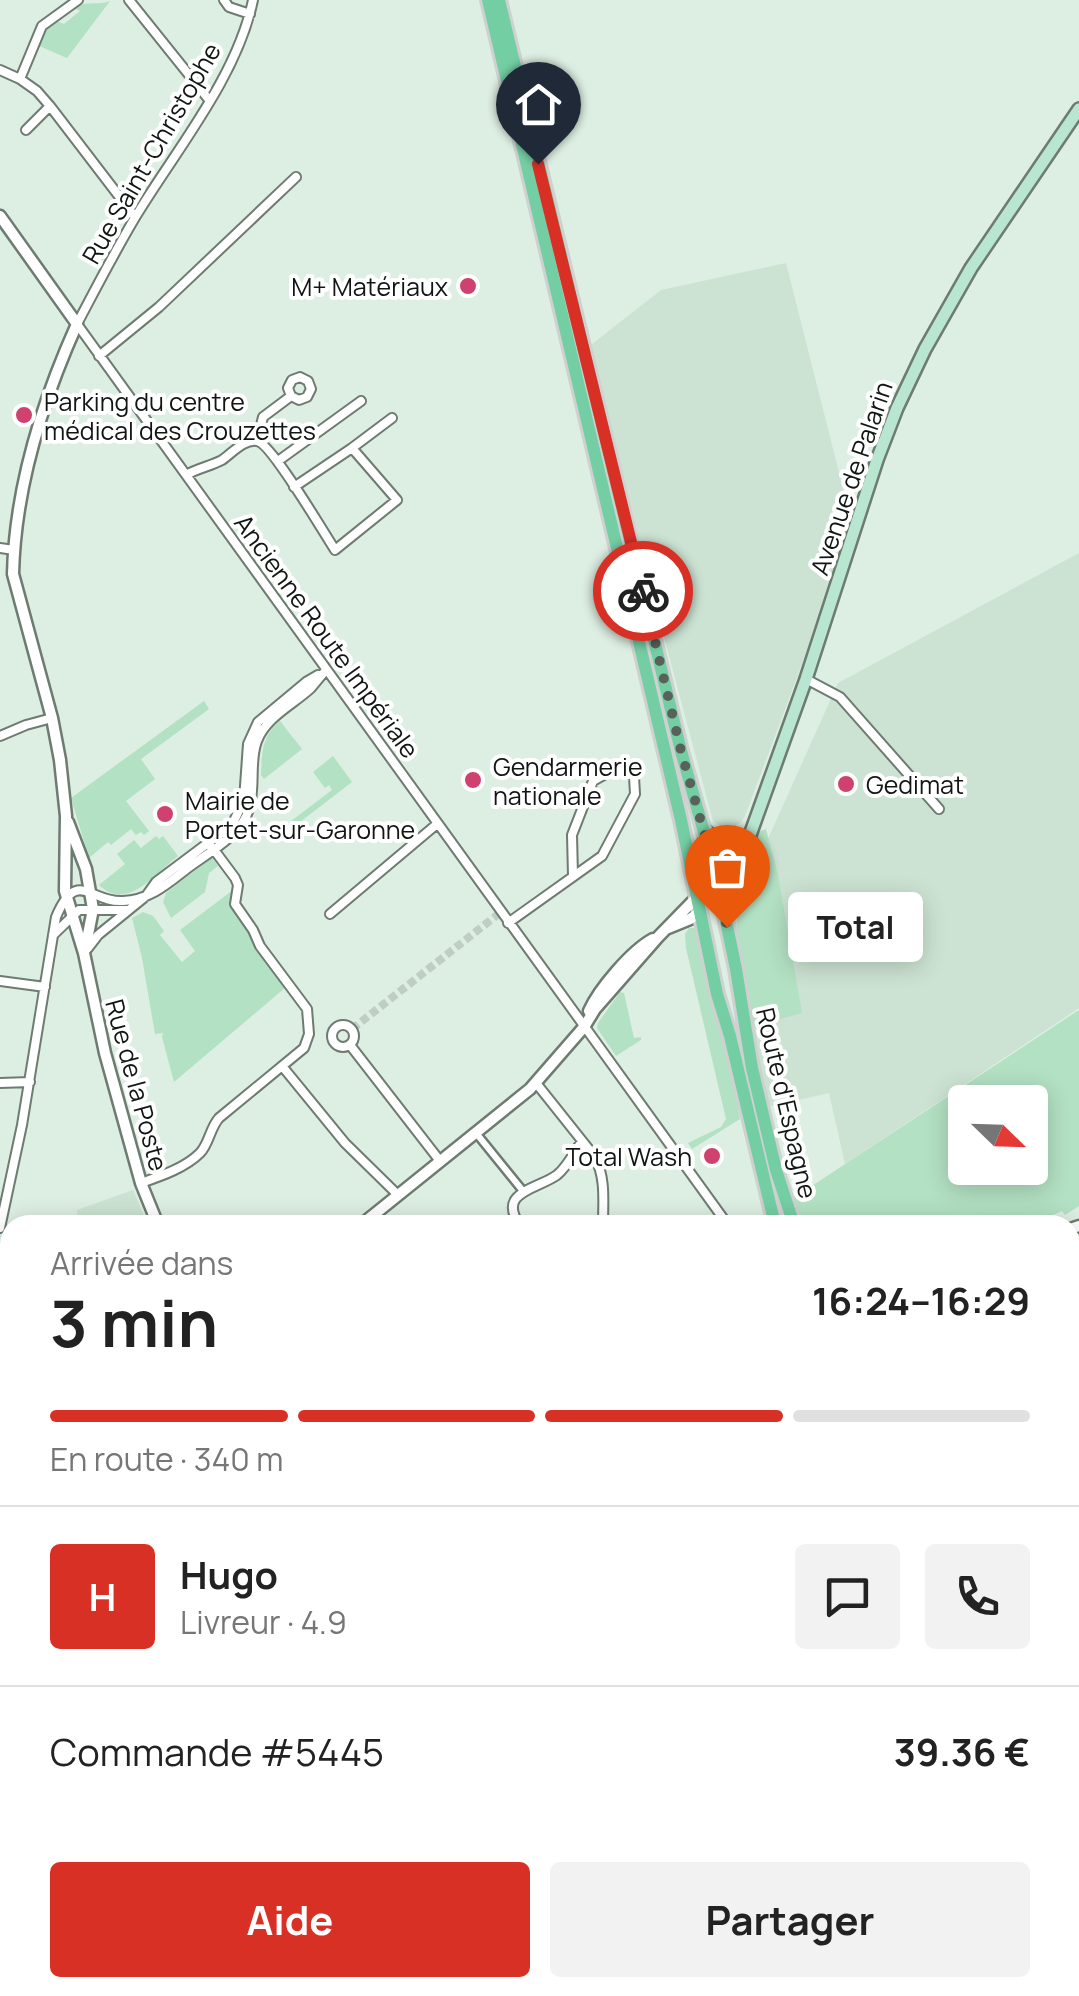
<!DOCTYPE html>
<html lang="fr">
<meta charset="utf-8">
<style>
body{margin:0;font-family:Manrope,sans-serif;background:#f2f2f2;color:#222;height:100vh;display:flex;flex-direction:column;font-size:38px;white-space:nowrap}
*{box-sizing:border-box;margin:0}
p{font-size:32px;color:#767676}
.icon{flex:none;width:55px;height:55px;fill:none;stroke:currentColor;stroke-width:2;stroke-linecap:round;stroke-linejoin:round}
.map{position:relative;flex:1;overflow:hidden}
.panel{position:absolute;left:0px;top:1215px;width:1080px;height:782px;display:flex;flex-direction:column;background:#fff;border-radius:30px 30px 0 0;box-shadow:0 5px 25px #0003}
.panel>*{flex:none}
.needle{width:65px;rotate:113deg}
.fabs{position:absolute;left:948px;top:1085px;display:grid;gap:20px}
.fabs a{display:grid;place-items:center;width:100px;height:100px;border-radius:10px;background:#fff;box-shadow:0 5px 25px #0003;font-size:50px}
.pin{position:absolute;display:grid;place-items:center;width:85px;height:85px;color:#fff;margin:-102px -42px;border-radius:50% 50% 50% 0;rotate:-45deg;box-shadow:0 0 10px #0007}
.pin .icon{rotate:45deg}
.courier{position:absolute;display:grid;place-items:center;width:100px;height:100px;margin:-50px;border:8px solid #d93025;border-radius:50%;background:#fff;color:#222;box-shadow:0 2px 12px #0007}
.bubble{position:absolute;height:70px;border-radius:10px;background:#fff;box-shadow:0 5px 25px #0003;font-size:32px;font-weight:700;line-height:70px;text-align:center}
.overview em{font-style:normal;font-weight:700}
.overview div{display:flex;flex-direction:column-reverse}
.overview{display:flex;align-items:center;justify-content:space-between;height:170px;padding:0 50px}
h1{font-size:65px;font-weight:700;line-height:75px}
.bar{display:grid;grid-template-columns:repeat(4,1fr);gap:15px 10px;align-content:center;height:120px;padding:0 50px}
.bar i{height:12px;border-radius:8px;background:#e0e0e0}
.bar .selected{background:#d93025}
.bar p{grid-column:span 4}
.line{display:flex;align-items:center;gap:25px;padding:0 50px;border-top:2px solid #e0e0e0}
.line div{flex:1}
.round{display:grid;place-items:center;flex:none;width:105px;height:105px;border-radius:10px;background:#f2f2f2}
.action{display:flex;gap:20px;margin-top:auto;padding:20px 50px}
.action a{flex:1;height:115px;border-radius:10px;background:#d93025;color:#fff;font-size:40px;font-weight:700;line-height:115px;text-align:center}
.action a+a{background:#f2f2f2;color:#222}
.map>svg:first-child{display:block}
</style>
<div class="map">
<svg width="1079" height="1996" viewBox="0 0 1079 1996">
<rect width="100%" height="100%" fill="#ddeee2"/>
<path fill="#cce3d3" d="M786,263L853,528L745,816L740,823L733,827L724,828L713,821L587,348L661,290Z
M1079,553V1008L845,1164L829,1093L768,1107L732,919L838,683Z
M133,1190L148,1225H78L77,1210Z
M1079,1469V1833L1070,1822V1474Z"/>
<path fill="#b3e1c3" fill-rule="evenodd" d="M110,1L67,58L37,45L43,30L56,21L64,24L80,11L74,8C87,0 97,6 110,1Z
M204,701L209,709L141,759L155,779L126,801L149,831L144,835L141,832L136,835L131,829L111,845L108,842L89,858L71,798Z
M280,721L302,749L264,779L261,775C262,752 262,736 280,721Z
M333,756L352,782L287,832L289,837L285,840L278,831L332,790L329,785L325,788L313,772Z
M766,829L778,875L802,1013L752,1027C735,958 727,900 758,832Z
M156,836L159,839L163,836L178,856C155,874 127,912 99,885L125,864L117,854L134,840L141,848Z
M212,857L218,866L209,873L205,892L171,918L163,902L166,893Z
M233,890V908L247,928L257,947L286,987L174,1082L162,1037L163,1033L155,1034L142,958L132,918L143,912L153,916L164,931L160,935L182,962L195,951L180,930Z
M689,928H694L698,932L723,1029L740,1119L692,1149L688,1143L721,1127L726,1119L686,948L685,934Z
M620,992L624,993L634,1038L641,1037V1040L616,1056L597,1028L598,1023Z
M1079,1010V1206L1065,1215L1062,1211L1030,1225H798L789,1201ZM965,1102H1030V1168H965Z
M1079,1237V1469L1070,1474V1240Z"/>
<g fill="none" stroke-linecap="round" stroke-linejoin="round">
<path stroke="#becec3" stroke-width="8" stroke-dasharray="8 4" stroke-linecap="butt" d="M352,1029L501,912"/>
<g stroke="#6d7b71" stroke-width="11">
<path id="pedestrian" d="M476,1133L523,1191"/>
</g>
<g stroke="#6d7b71" stroke-width="12">
<path id="minor" d="M78,0L42,26L20,79L37,91L50,106L135,217
M129,0L210,101
M224,0L229,7L250,14
M253,0C237,77 176,150 136,216C115,251 96,288 77,324L728,1225
M0,70L20,79
M26,130L50,106
M99,356L159,307L296,177
M257,441L263,417L291,396L299,400L307,397L311,389L308,381L300,377L292,380L288,388L291,396
M352,448L392,418
M278,461L361,401
M186,475C198,468 211,466 222,460C232,453 244,439 257,441C271,443 324,533 335,550L397,500L352,448L294,487
M0,548L14,550
M806,679L840,697L939,809
M0,736L26,725L52,718
M330,914L437,824
M508,923L602,856L635,794L634,777L618,767L593,781L572,835L573,876
M53,935L79,910H128
M88,948L98,935L146,896L156,882L232,825L244,800L248,744L258,722L306,682L318,675
M0,981L45,987
M332 1036a11 11 0 1 1 22 0a11 11 0 1 1-22 0Z
M350,1045L440,1161
M282,1066L345,1143L398,1195
M0,1083L30,1082
M536,1083L595,1157C606,1179 603,1201 603,1225
M141,1183C161,1176 185,1168 200,1153C209,1144 210,1128 219,1118L304,1048L309,1034L307,1009L260,946L253,930L235,904L238,885L235,878L209,843
M520,1225C496,1192 538,1189 557,1175C567,1167 575,1151 582,1141
M649,1225L650,1224
M0,1228L22,1125L56,917C77,867 90,903 123,901C148,900 165,886 184,871C205,854 241,837 249,809C256,788 249,762 257,741C266,717 294,704 311,688C316,682 321,676 326,670
M0,1616L10,1604
M0,1680L4,1678L10,1688
M0,1704L10,1700
M0,1732L10,1727
M0,1760L10,1755
M0,1782L10,1776
M0,1806L10,1801
M0,1970L7,1972
M13,1988L17,1996
M239,1988L243,1996
M710,1988L727,1996
M750,1988L765,1996
M369,1996L375,1988"/>
</g>
<g stroke="#6d7b71" stroke-width="15">
<path id="tertiary" d="M0,216L77,324C42,402 15,488 13,574L52,718L60,760L66,816L65,891L84,953L105,1053L141,1183L158,1225
M68,822L86,869L93,909L85,950
M668,928L690,919L699,913
M589,1011C599,989 631,951 653,939
M361,1225L530,1089L584,1027L595,1009L658,937L696,898
M1070,1229L1079,1226
M0,1457L10,1453
M0,1569L10,1589
M1070,1945L1079,1941
M1070,1953L1079,1948
M1070,1982L1072,1971L1079,1959
M479,1988L489,1996
M1062,1988L1068,1996
M959,1996L977,1988"/>
</g>
<g stroke="#6d7b71" stroke-width="16">
<path id="secondary" d="M705,830C717,844 733,847 749,837
M717,878L731,868L743,853
M720,896C736,884 743,869 745,849L806,679L877,460L897,408L925,349L971,268L1079,109"/>
</g>
<g stroke="#cfd0d0" stroke-width="18">
<path id="primary" d="M488,0L681,820L717,994L730,1036L775,1225
M499,0L681,751L717,878L736,969L752,1068L776,1170L794,1225
M1070,1683L1079,1695
M1070,1704L1079,1717"/>
</g>
<use href="#pedestrian" stroke="#fff" stroke-width="6"/>
<use href="#minor" stroke="#fff" stroke-width="8"/>
<use href="#tertiary" stroke="#fff" stroke-width="10"/>
<use href="#secondary" stroke="#b9e6d1" stroke-width="11"/>
<use href="#primary" stroke="#74cea4" stroke-width="12"/>
</g>
<g fill="none" stroke-linecap="round" stroke-linejoin="round">
<path stroke="#58625b" stroke-width="10" stroke-dasharray="0 18" d="M643,591L681,751L717,878L727,927"/>
<path stroke="#d93025" stroke-width="12" d="M538,164L643,591"/>
</g>
<g fill="#cf416e" stroke="#fff" stroke-width="4">
<circle cx="468" cy="286" r="10"/>
<circle cx="24" cy="415" r="10"/>
<circle cx="473" cy="780" r="10"/>
<circle cx="846" cy="784" r="10"/>
<circle cx="165" cy="814" r="10"/>
<circle cx="712" cy="1156" r="10"/>
</g>
<g text-anchor="middle" dominant-baseline="central" stroke-width="8" stroke-linejoin="round" paint-order="stroke">
<g font-size="25" fill="#111613" stroke="#fff">
<text transform="translate(151 153) rotate(-60)">Rue Saint-Christophe</text>
<text transform="translate(851 478) rotate(-71)">Avenue de Palarin</text>
<text transform="translate(327 636) rotate(54)">Ancienne Route Impériale</text>
<text transform="translate(137 1085) rotate(75)">Rue de la Poste</text>
<text transform="translate(787 1103) rotate(77)">Route d'Espagne</text>
</g>
<g font-size="25" fill="#111613" stroke="#fff" text-anchor="start">
<text x="448" y="286" text-anchor="end">M+ Matériaux</text>
<text x="44" y="401">Parking du centre<tspan x="44" dy="29">médical des Crouzettes</tspan></text>
<text x="493" y="766">Gendarmerie<tspan x="493" dy="29">nationale</tspan></text>
<text x="866" y="784">Gedimat</text>
<text x="185" y="800">Mairie de<tspan x="185" dy="29">Portet-sur-Garonne</tspan></text>
<text x="692" y="1156" text-anchor="end">Total Wash</text>
</g>
</g>
</svg>
<div class="fabs">
<a><svg class="needle" viewBox="-14 -14 28 28"><path d="M0-13l5 13h-10z" fill="#e53935"/><path d="M0 13l5-13h-10z" fill="#767676"/></svg></a>
</div>
<div class="pin" style="left:727px;top:927px;background:#ea580c"><svg class="icon" aria-label="bag" viewBox="0 0 24 24"><path d="M5 8h14l-1 12H6zM9 8a3 3 0 0 1 6 0"/></svg></div>
<div class="pin" style="left:538px;top:164px;background:#1f2937"><svg class="icon" aria-label="home" viewBox="0 0 24 24"><path d="M3 11l9-7 9 7M6 9v11h12V9"/></svg></div>
<div class="courier" style="left:643px;top:591px"><svg class="icon" aria-label="bike" viewBox="0 0 24 24"><circle cx="6" cy="16" r="4"/><circle cx="18" cy="16" r="4"/><path d="M6 16l4-8h5l3 8M10 8l3 8H6M13 5h3"/></svg></div>
<div class="bubble" style="left:788px;top:892px;width:135px">Total</div>
<section class="panel">
<div class="overview"><div><h1>3 min</h1><p>Arrivée dans</p></div><em>16:24–16:29</em></div>
<div class="bar"><i class="selected"></i><i class="selected"></i><i class="selected"></i><i></i><p>En route · 340 m</p></div>
<div class="line" style="height:180px"><b class="round" style="background:#d93025;color:#fff">H</b><div><b>Hugo</b><p>Livreur · 4.9</p></div><a class="round"><svg class="icon" aria-label="chat" viewBox="0 0 24 24"><path d="M4 5h16v11H9l-5 4z"/></svg></a><a class="round"><svg class="icon" aria-label="phone" viewBox="0 0 24 24"><path d="M5 4h4l2 5-3 2q2 4 5 5l2-3 5 2v4C11 20 4 13 5 4z"/></svg></a></div>
<div class="line" style="height:130px"><div>Commande #5445</div><b>39.36 €</b></div>
<div class="action"><a>Aide</a><a>Partager</a></div>
</section>
</div>
